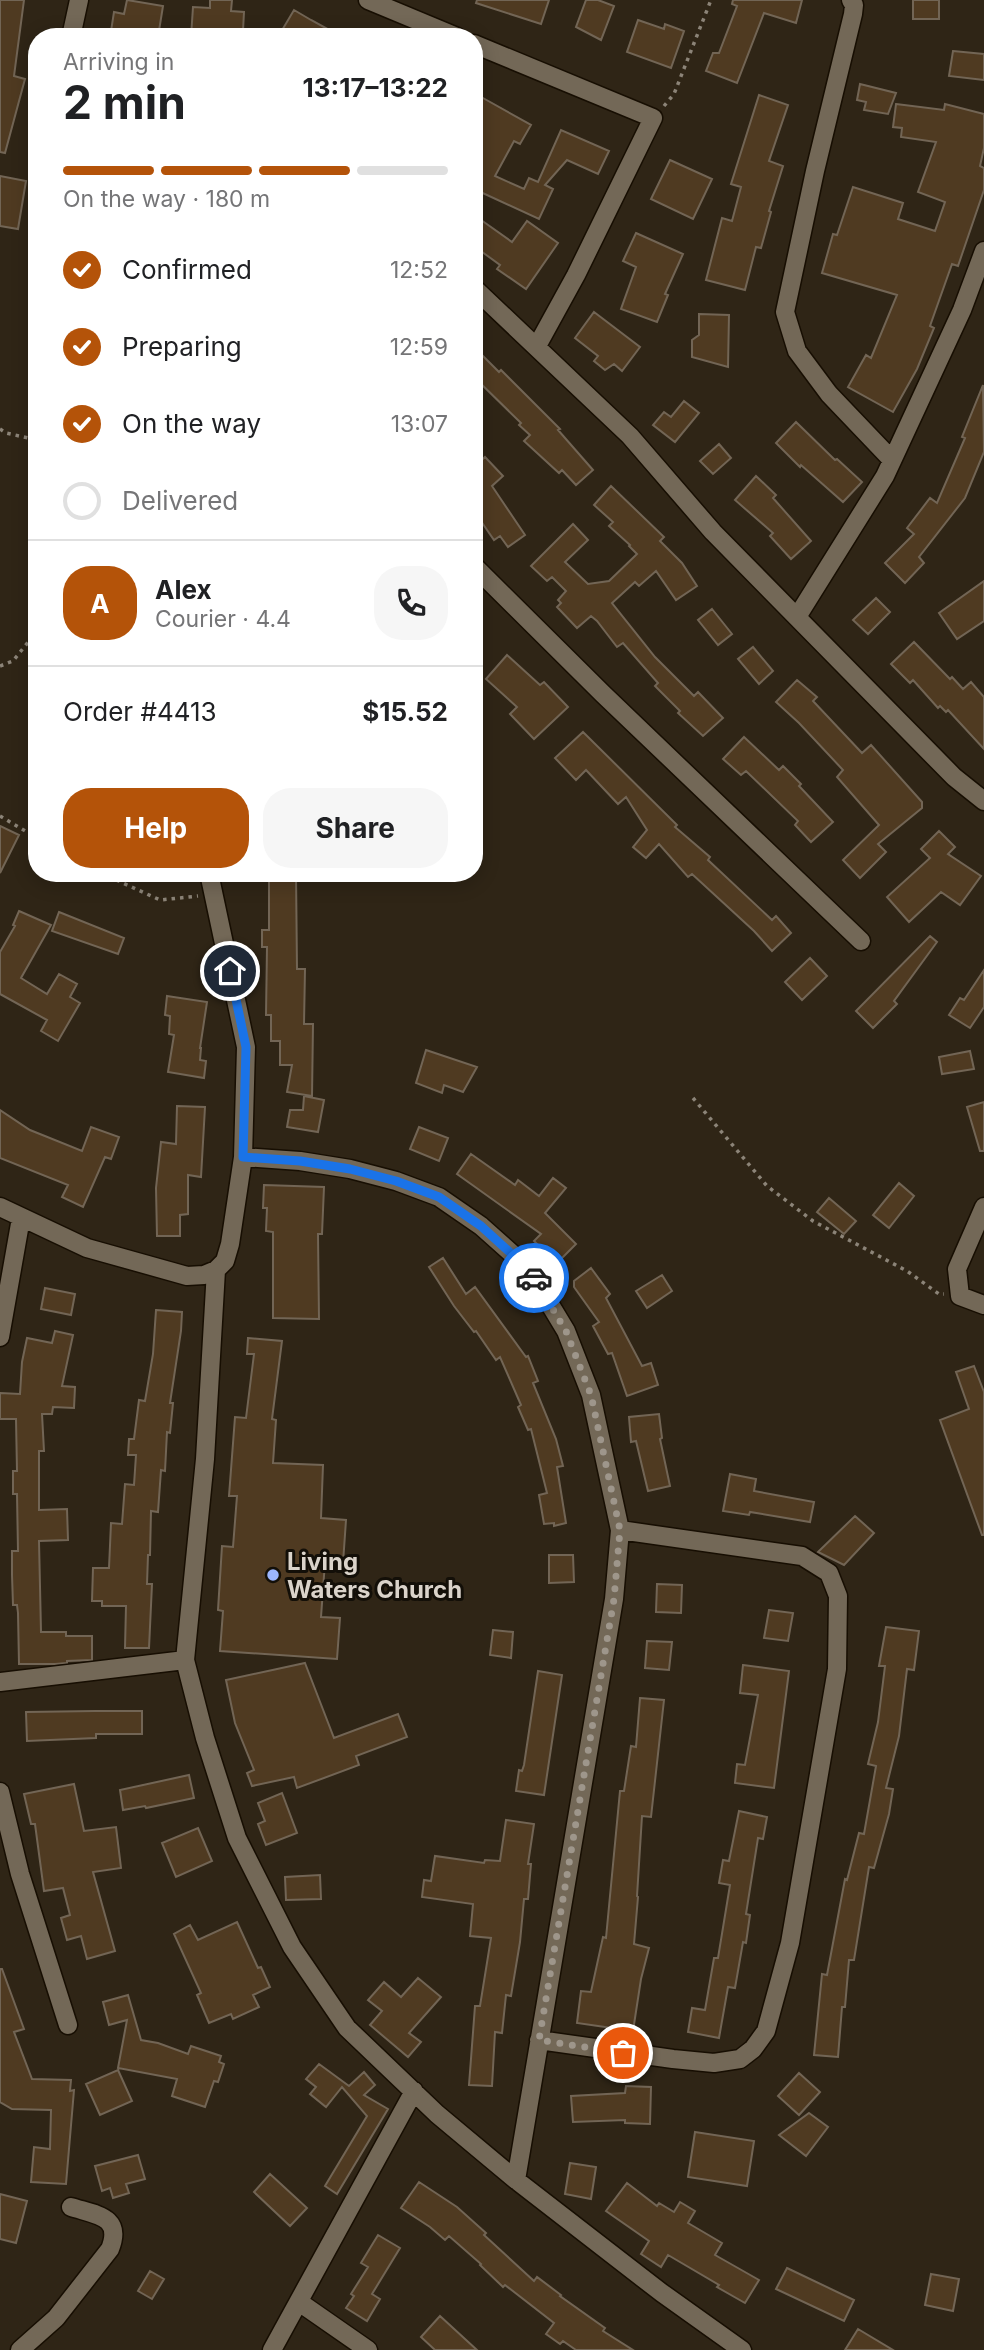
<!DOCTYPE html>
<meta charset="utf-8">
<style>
body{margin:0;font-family:Inter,sans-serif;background:#f6f6f6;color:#202124;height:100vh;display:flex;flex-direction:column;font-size:26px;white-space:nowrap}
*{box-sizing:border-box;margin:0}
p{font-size:23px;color:#757577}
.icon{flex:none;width:38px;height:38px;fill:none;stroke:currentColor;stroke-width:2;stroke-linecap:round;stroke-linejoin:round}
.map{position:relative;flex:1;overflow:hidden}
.panel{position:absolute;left:28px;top:28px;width:455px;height:854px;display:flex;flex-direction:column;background:#fff;border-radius:28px;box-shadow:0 4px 18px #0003}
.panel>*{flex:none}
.pin{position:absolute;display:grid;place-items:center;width:60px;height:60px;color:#fff;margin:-30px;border:4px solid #fff;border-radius:50%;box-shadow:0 2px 7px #0007}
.courier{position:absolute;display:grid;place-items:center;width:70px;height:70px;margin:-35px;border:5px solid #1a73e8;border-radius:50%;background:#fff;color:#222;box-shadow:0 2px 9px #0007}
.overview em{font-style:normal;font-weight:700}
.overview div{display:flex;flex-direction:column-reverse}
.overview{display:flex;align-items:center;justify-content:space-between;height:119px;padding:0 35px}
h1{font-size:46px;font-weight:700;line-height:52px}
.bar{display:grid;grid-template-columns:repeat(4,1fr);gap:10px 7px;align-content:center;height:84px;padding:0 35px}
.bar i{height:9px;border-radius:5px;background:#e0e0e0}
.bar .active{background:#b45309}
.bar p{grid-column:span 4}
.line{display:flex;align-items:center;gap:18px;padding:0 35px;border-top:2px solid #e0e0e0}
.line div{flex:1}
.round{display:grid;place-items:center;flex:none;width:74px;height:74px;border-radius:28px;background:#f6f6f6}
ol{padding:0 35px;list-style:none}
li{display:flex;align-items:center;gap:21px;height:77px}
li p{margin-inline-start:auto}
li .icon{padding:7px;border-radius:50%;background:#b45309;color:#fff;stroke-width:4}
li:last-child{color:#757577}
li i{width:38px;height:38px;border:4px solid #e0e0e0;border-radius:50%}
.cta{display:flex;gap:14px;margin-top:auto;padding:14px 35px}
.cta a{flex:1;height:80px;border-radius:28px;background:#b45309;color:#fff;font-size:28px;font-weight:700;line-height:80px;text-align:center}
.cta a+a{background:#f6f6f6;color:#202124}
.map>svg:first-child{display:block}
</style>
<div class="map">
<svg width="984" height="2350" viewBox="0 0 984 2350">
<rect width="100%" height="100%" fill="#2f2516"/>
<path fill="#4f3a21" stroke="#726555" stroke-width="2" d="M0,0H24L14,76L25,79L5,153L0,152Z
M127,0L163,6L158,37H119L120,32L111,31L114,12L124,14Z
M210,0H232L231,11L244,12L243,31L229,30V37H191L193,7L210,8Z
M477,0H549L541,24L476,3Z
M586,0H598L614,6L601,40L576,27Z
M733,0H802L796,23L764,13L737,83L706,71L713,53H719L737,6L732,4Z
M913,0H939V19H913Z
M294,10L311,20L342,37H278Z
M638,20L664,29L665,24L684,31L671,68L627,52Z
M953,51L984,54V80L949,76Z
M860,84L896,93L888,114L864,110L866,102L857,100Z
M474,93L531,125L520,144L514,141L495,176L524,189L529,178L538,182L561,130L609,151L598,174L567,160L545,185L553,189L539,219L474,189Z
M759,95L788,105L769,161L783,166L769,211L771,212L761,248L756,247L745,290L706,280L722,218L732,221L741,187L731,184Z
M896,104L944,110L945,104L984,114V148L980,166L984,168V190L958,266L952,264L930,326L934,328L917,369L893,412L848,387L866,355L871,358L897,295L822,273L833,234L837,235L853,187L903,203L898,219L935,231L945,202L918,192L936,142L901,137L902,128L893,127Z
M670,160L712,179L693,219L651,199Z
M0,176L26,181L18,229L0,226Z
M474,215L512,242L527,221L558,243L526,289L497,269L500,265L474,246Z
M636,233L683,254L665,294L668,295L657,322L621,309L636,267L623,261Z
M594,312L640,347L622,371L614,364L605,370L594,361L598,356L575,338Z
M699,314L729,315L728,367L692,357V340L699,335Z
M474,347L499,372L501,370L560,429L558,430L593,470L576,485L562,470L559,473L524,441L530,435L519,425L521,423L474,377Z
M983,385L984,452L965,498L919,557L924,563L905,583L885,563L914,534L907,528L930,498L937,503L965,438L962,437Z
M684,401L699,413L675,442L653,425L664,412L671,417Z
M796,422L835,460L837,459L862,482L843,502L801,465L800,467L776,443Z
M719,444L731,458L713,474L700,461Z
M485,457L503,476L492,486L525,535L508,547L500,536L494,540L474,511V467Z
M756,476L776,495L773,498L811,541L791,559L770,536L773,533L735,500Z
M611,486L664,537L660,541L682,563L697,586L676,600L656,571L639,586L635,582L612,603L655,657L694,696L698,692L723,718L703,736L678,713L680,711L655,686L658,683L623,643L617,647L597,621L591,616L577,628L557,607L561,603L558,600L566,591L552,577L547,581L531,566L573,524L588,540L565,562L588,584L609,581L637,554L629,546L630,545L609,526L613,522L594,505Z
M984,581V621L957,639L939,613Z
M876,598L890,612L868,634L853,620Z
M712,609L732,634L718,645L698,620Z
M914,642L950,679L952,677L963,689L971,682L984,697V749L948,710L946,712L940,706L938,708L913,680L910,683L891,664Z
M753,647L773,671L759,684L738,659Z
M507,655L540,685L544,682L568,707L534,739L510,714L517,707L486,679Z
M797,680L817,697L813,701L862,753L871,745L922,802V808L878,844L886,852L860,878L843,860L879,825L837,777L843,770L799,723L776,702Z
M583,732L677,825L675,827L710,857L708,860L772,920L776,916L791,933L772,951L754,931L692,874L688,877L659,844L646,858L633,847L647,830L626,797L618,804L586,770L576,780L555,758Z
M744,737L779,770L783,766L801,784L799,786L833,822L811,842L795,825L798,821L746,771L741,775L723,759Z
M0,826L19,835L0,873Z
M939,831L955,847L948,854L981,876L960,905L941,892L909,922L887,897L930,858L921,849Z
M269,873H296L297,969H305L304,1024H313L312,1096L287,1092L292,1065H280V1041H271V1015H266L267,947H262V930H269Z
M19,911L51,925L21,978L47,994L59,974L77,984L70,997L80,1003L58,1041L41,1031L47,1020L0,994V952L15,926L13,925Z
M59,912L124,938L118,954L52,931Z
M930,936L937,942L894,1001L897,1004L873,1028L856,1011Z
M810,958L827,976L802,1000L785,982Z
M984,970V1007L970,1028L949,1015L960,998L964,1000Z
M167,996L207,1002L200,1048H201L200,1060L206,1061L204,1078L168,1072L174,1035L169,1034L170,1016L165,1015Z
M426,1050L477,1067L463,1092L444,1085L442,1093L416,1083Z
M970,1051L974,1069L942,1074L939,1057Z
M304,1096L324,1100L318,1132L287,1127L290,1110H303Z
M984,1102V1151H980L967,1107Z
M177,1106L205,1107L201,1177L188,1175V1214L180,1215V1236H157L156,1188L161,1142L176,1144Z
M0,1110L30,1130L82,1151L91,1127L119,1137L111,1159L105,1157L83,1207L62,1197L68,1185L0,1158Z
M419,1127L448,1138L439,1161L410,1149Z
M471,1154L515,1185L518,1180L539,1196L553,1178L566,1188L545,1213L576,1244L557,1263L534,1241L541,1234L457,1174Z
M899,1183L914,1196L889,1228L873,1215Z
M264,1185L324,1187L322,1234H318L319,1319L273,1318V1232L266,1231L267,1208H263Z
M829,1198L856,1221L844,1234L817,1212Z
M443,1258L466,1294L475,1287L526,1357L528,1356L538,1381L533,1383L556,1439L563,1466L557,1467L566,1523L554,1526V1523L544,1524L539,1495L547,1493L531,1429L528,1430L518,1407L521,1405L500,1357L496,1360L476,1331L474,1332L454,1306L429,1267Z
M591,1268L610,1294L606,1298L642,1366L651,1363L658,1385L627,1396L612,1353L608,1354L593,1326L599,1322L574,1287V1281Z
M662,1275L672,1291L647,1308L636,1291Z
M45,1288L75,1294L71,1315L41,1309Z
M156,1310L182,1312L181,1331L170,1403H173L170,1433L167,1432L165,1471L161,1470L158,1512L151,1511L150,1555H148L147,1584H152L149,1648H125L126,1606H102V1601H92L93,1568H109L111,1523L122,1524L125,1484L134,1485L136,1455H128L129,1439H134L139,1400L145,1401L153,1354Z
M55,1331L73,1335L62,1386L75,1387L74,1408L53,1407L52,1414H42L44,1451H39V1510L67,1509L68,1540L39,1541L41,1632H66V1636H92V1660L67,1661V1663L55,1664H19L18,1613L17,1605H13L12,1575V1551H18L17,1494H13V1471H17L16,1419H0V1393L20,1394L22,1362L27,1338L52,1343Z
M248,1338L282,1341L272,1419L276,1420L273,1463L323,1465L321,1518L346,1520L343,1563L325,1562L321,1617L340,1618L337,1659L220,1651L223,1611L218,1610L222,1546L233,1547L237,1496H229L235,1417L246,1418L254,1354H247Z
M974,1366L984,1392V1535H982L940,1420L969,1409L956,1372Z
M659,1414L662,1438L660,1439L670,1486L648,1491L636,1441L631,1442L629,1417Z
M730,1474L756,1479L754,1491L814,1502L810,1522L750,1512L749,1515L723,1511Z
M855,1516L874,1533L844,1565L818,1552Z
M549,1555H573L574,1582L549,1583Z
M657,1584L682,1585L681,1613L656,1612Z
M769,1610L793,1613L788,1641L764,1638Z
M886,1627L919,1631L914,1670L907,1669L899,1736L886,1788L893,1789L889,1814L874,1868L869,1867L854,1960H849L845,2007H842L838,2057L814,2055L822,1974L827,1975L845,1879L847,1880L859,1833L864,1834L876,1766L868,1764L878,1722L885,1666H879Z
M493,1630L513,1632L511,1658L490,1655Z
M647,1641L672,1642L669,1670L645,1668Z
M305,1663L334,1738L398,1714L407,1737L356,1756L359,1765L297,1788L294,1777L252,1786L247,1773L254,1770L235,1723L226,1680Z
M743,1665L789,1671L774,1788L735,1783L737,1764L745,1765L758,1695L740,1693Z
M538,1671L562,1675L544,1795L516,1791L519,1770L522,1771L524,1765Z
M640,1698L664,1700L651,1817L642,1816L637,1896L638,1897L634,1944L649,1948L641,1979L633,2031L577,2023L581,1991L591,1992L603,1937L606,1938L620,1791H624L631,1746L636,1747Z
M95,1711H142V1734H96V1738L27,1741L26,1712Z
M189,1775L194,1798L146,1808L145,1806L123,1810L120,1790Z
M74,1784L84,1831L116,1827L121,1868L93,1872L115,1951L87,1959L81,1936L67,1940L61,1918L70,1915L63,1888L44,1891L35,1824H31L24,1794Z
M282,1793L297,1833L266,1845L258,1824L265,1821L258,1803Z
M739,1811L767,1817L763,1839L758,1838L746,1914L750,1915L746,1943L743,1942L735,1988L728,1987L719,2038L688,2032L692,2008L705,2010L714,1958H718L730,1885L719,1883L723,1860L729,1861Z
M506,1820L534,1824L528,1864H531L528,1899H524L520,1942L511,1996L506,1995L502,2033L495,2032L492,2086L469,2085L475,2006H480L491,1938L470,1936L473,1904L422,1897L424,1880L431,1881L435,1856L484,1863L485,1860L500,1861Z
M198,1828L212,1861L176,1877L162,1843Z
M320,1875L321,1899L286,1900L285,1877Z
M237,1922L258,1968L261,1967L270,1987L253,1995L259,2007L233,2019L231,2014L209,2023L197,1995L201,1993L174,1934L190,1925L198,1940Z
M0,1969H2L24,2029L14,2032L32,2079L71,2080L70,2091L74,2090L66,2184L31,2182L34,2147L50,2149L51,2110L12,2109L0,2102Z
M418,1978L441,1997L409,2033L421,2042L408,2057L370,2025L382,2011L368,2000L384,1982L401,1997Z
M128,1995L141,2040L158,2043L188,2054L191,2046L221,2056L219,2062L224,2064L218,2082L214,2081L205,2107L172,2096L177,2079L118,2068L127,2020L109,2025L103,2002Z
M319,2064L349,2086L364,2072L375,2085L364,2095L388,2109L337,2194L325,2186L367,2116L342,2087L326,2107L310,2094L316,2087L306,2079Z
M118,2070L132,2101L100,2115L86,2084Z
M799,2073L820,2092L799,2115L778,2096Z
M626,2086L651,2087L650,2124L625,2123V2120L573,2122L571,2096L625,2093Z
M809,2113L828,2127L806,2156L779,2135Z
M695,2132L754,2141L747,2186L688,2177Z
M138,2155L145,2179L126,2184L129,2193L113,2198L110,2188L102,2191L95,2166Z
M570,2163L596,2167L591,2199L565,2194Z
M270,2174L307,2208L290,2226L254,2192Z
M419,2182L457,2207L486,2233L484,2235L534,2281L537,2277L561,2295L560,2296L605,2328L603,2331L633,2350H576L563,2341L560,2344L546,2334L554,2323L505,2285L503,2287L480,2265L481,2264L449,2236L445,2240L430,2227L401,2208Z
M627,2183L657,2206L659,2203L674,2212L680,2202L695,2211L688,2223L722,2243L715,2255L759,2280L745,2303L717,2287L719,2285L668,2255L661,2267L641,2254L649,2241L606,2211Z
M0,2194L27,2201L16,2243L0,2239Z
M378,2235L400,2248L372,2294L380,2299L367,2321L346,2308L354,2296L351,2294L368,2267L361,2263Z
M787,2268L854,2300L844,2321L776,2289Z
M150,2271L164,2279L152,2299L138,2291Z
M931,2274L959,2279L953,2311L925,2305Z
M440,2316L477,2350H435L421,2337Z
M858,2329L893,2350H845Z"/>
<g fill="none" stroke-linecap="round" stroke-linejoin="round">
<g stroke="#170e02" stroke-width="21">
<path id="minor" d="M368,0L457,37
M851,0L854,5L853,14L815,171L785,312L797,351L829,394L892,460
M71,37L79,0
M474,44L653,118L576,275L537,346
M474,288L630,436L713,532L954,777L984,801
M474,566L603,694L861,941
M797,617L885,476L962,310L984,251
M243,1157L300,1161L350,1169L396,1181L439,1197L481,1226L528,1268L566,1331L591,1395L620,1530L614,1599L516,2180
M0,1207L87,1248L187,1276L204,1275L216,1270L225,1261L230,1244L243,1157L246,1047L209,873
M984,1207L957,1269L960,1296L984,1305
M216,1270L205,1459L185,1660L205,1738L237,1838L292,1947L347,2028L437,2114L516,2180L662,2293L742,2350
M0,1337L21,1218
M0,1682L185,1660
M0,1792L20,1874L68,2025
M539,2040L673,2059L714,2063L740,2059L753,2049L766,2031L790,1943L837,1669L838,1596L829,1573L802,1556L620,1530
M299,2302L368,2350
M20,2350L56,2318L110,2249C123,2216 96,2215 71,2207
M272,2350L414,2091"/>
</g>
<path stroke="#8c8478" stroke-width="3.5" stroke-dasharray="3.5 5" stroke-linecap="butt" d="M664,106L674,94L711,0
M0,429L6,433L37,440
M0,666L13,661L37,631
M0,816L37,838
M101,873L160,900L198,896
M693,1098L767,1186L813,1221L907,1271L939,1294H944"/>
<use href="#minor" stroke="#736857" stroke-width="18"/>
</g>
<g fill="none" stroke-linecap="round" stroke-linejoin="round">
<path stroke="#9e968b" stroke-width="7" stroke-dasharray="0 12.6" d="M534,1278L566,1331L591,1395L620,1530L614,1599L539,2040L623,2053"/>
<path stroke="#1a73e8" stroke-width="9" d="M230,971L246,1047L243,1157L300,1161L350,1169L396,1181L439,1197L481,1226L527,1268L534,1278"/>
</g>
<circle fill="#9bb5fd" stroke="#130f08" stroke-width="2.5" cx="273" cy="1575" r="7"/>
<g text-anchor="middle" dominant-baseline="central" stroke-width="6" stroke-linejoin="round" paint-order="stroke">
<g font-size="24" font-weight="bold" fill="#dad3ca" stroke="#130f08" text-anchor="start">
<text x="287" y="1561">Living<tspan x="287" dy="28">Waters Church</tspan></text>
</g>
</g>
</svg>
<div class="pin" style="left:623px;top:2053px;background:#ea580c"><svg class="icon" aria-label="bag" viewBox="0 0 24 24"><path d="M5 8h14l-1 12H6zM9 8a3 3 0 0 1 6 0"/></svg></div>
<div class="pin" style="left:230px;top:971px;background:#1f2937"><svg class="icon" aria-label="home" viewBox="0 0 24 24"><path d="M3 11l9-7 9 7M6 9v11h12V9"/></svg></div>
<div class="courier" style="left:534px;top:1278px"><svg class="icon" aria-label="car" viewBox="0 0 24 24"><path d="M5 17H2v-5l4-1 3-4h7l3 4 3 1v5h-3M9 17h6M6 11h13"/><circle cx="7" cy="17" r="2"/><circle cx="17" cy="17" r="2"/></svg></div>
<section class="panel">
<div class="overview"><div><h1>2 min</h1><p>Arriving in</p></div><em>13:17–13:22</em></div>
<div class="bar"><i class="active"></i><i class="active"></i><i class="active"></i><i></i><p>On the way · 180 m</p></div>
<ol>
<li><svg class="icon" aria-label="check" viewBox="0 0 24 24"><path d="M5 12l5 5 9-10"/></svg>Confirmed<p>12:52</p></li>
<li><svg class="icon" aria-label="check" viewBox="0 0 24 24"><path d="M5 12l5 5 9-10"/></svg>Preparing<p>12:59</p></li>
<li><svg class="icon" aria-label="check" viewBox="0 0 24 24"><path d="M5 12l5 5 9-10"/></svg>On the way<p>13:07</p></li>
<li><i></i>Delivered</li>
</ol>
<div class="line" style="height:126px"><b class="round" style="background:#b45309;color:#fff">A</b><div><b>Alex</b><p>Courier · 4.4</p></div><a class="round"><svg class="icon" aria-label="phone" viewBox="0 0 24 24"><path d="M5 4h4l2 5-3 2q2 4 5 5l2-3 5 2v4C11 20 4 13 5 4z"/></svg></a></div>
<div class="line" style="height:91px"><div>Order #4413</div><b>$15.52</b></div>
<div class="cta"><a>Help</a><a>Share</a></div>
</section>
</div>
